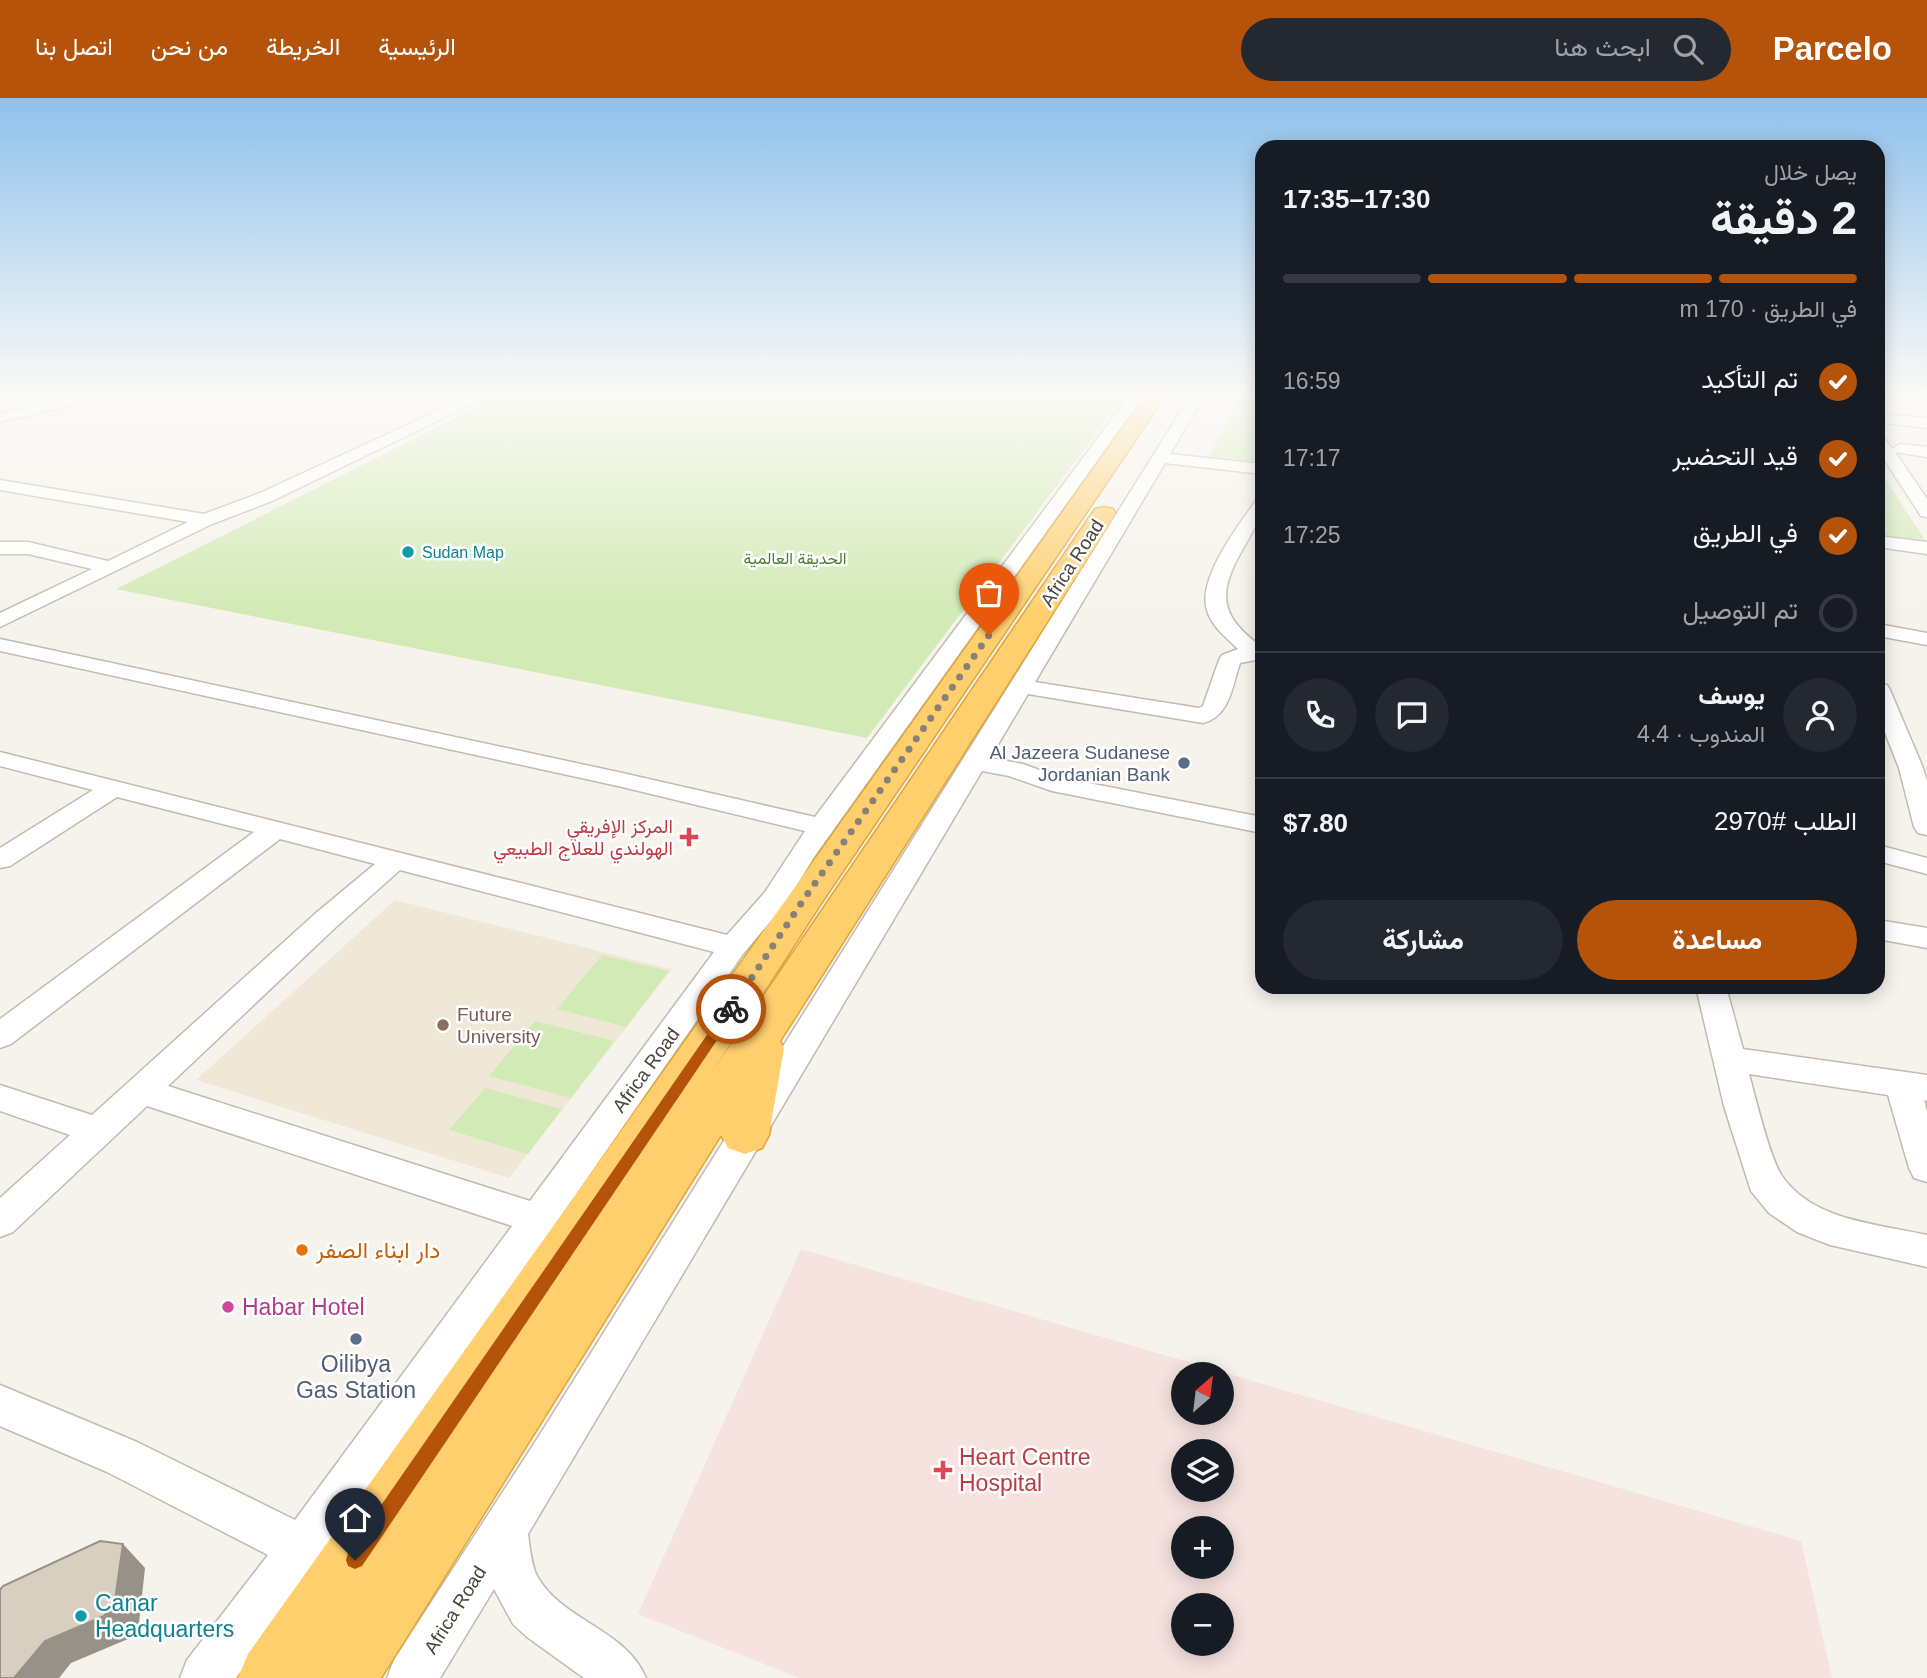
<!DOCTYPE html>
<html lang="ar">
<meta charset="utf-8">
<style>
body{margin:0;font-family:Arial,Vazirmatn,sans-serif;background:#242831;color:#f1f3f6;direction:rtl;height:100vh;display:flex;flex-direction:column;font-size:26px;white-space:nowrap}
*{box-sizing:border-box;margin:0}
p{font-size:23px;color:#9ea1a6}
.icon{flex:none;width:38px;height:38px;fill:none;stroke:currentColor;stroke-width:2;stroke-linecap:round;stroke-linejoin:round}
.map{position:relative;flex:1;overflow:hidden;direction:ltr}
.details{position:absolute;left:1255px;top:42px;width:630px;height:854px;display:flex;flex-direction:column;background:#171b24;border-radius:21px;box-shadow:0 4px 18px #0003;direction:rtl}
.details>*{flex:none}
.needle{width:46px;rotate:28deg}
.tools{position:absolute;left:1171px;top:1264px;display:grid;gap:14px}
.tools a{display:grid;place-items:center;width:63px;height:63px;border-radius:50%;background:#171b24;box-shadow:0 4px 18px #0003;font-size:35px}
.pin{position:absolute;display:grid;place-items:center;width:60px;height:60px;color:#fff;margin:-72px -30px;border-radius:50% 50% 50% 0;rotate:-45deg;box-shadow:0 0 7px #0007}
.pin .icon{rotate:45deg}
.courier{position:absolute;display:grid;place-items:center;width:70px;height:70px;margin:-35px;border:5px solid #b45309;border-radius:50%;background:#fff;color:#222;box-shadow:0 2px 9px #0007}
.headline em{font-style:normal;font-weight:700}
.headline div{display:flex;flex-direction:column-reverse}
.headline{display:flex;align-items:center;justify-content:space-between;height:119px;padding:0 28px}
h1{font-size:46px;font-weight:700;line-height:52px}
.bar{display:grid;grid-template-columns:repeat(4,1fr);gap:10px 7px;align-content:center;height:84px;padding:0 28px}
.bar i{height:9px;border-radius:5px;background:#363941}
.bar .active{background:#b45309}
.bar p{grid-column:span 4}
.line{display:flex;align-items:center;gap:18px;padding:0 28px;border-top:2px solid #363941}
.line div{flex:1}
.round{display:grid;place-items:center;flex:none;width:74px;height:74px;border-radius:37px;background:#242831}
ol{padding:0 28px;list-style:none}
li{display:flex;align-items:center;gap:21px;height:77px}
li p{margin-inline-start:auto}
li .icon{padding:7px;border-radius:50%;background:#b45309;color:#fff;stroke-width:4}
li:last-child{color:#9ea1a6}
li i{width:38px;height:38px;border:4px solid #363941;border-radius:50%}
.button{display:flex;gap:14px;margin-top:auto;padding:14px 28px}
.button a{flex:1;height:80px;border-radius:42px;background:#b45309;color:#fff;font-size:28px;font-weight:700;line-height:80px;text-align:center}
.button a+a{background:#242831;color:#f1f3f6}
header{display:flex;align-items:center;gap:42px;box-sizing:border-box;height:98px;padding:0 35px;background:#b45309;color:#fff}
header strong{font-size:33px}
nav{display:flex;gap:38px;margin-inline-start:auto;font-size:24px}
.search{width:490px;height:63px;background:#242831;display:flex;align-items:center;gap:18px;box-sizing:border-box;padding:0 24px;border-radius:38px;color:#9ea1a6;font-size:26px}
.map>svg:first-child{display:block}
</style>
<header>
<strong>Parcelo</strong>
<div class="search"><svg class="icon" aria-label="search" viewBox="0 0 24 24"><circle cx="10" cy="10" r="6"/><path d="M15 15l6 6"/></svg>ابحث هنا</div>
<nav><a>الرئيسية</a><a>الخريطة</a><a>من نحن</a><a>اتصل بنا</a></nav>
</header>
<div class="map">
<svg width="1927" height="1580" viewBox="0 0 1927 1580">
<rect width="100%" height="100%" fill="#f6f3ec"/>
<path fill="#efe8d6" d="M395,802L672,871L509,1080L196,982Z"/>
<path fill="#f6e3e0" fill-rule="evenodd" d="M801,1151L1801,1443L1832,1580H799L638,1516ZM1183,1276H1222V1314H1183ZM1183,1353H1222V1391H1183ZM1183,1430H1222V1468H1183ZM1183,1507H1222V1545H1183Z"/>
<path fill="#d2eab5" d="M502,297H1125L867,640L116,491Z
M1242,297H1262V365L1209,358Z
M1878,370L1925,442L1878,437Z
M602,857L669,873L626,929L557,911Z
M535,923L614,943L571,1000L489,978Z
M485,990L562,1011L528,1056L449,1032Z"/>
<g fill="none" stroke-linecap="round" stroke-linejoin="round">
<g stroke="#c2bbae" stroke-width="3">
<path id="minor" d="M78,297H103L101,300L0,324V316Z
M225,297H275C263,306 241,303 227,300Z
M472,297H491L272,403L212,426L0,529V515L92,471L28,456H0V444H28L108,463L188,424L0,392V382L204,416L260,395Z
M1130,297H1144L814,759L786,805L743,856L319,1466L236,1580H180L187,1562L268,1457L107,1374L0,1328V1287L137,1344L295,1422L512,1128L147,1008L13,1134L0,1139V1100L70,1037L0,1013V987L92,1017L316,815L375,766L280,741L11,946L0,950V921L254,734L117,699L10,768L0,770V750L93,692L0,668V654L727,837L765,794L805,733L618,688L0,553V541L618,674L815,719ZM400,772L714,854L530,1103L168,988L336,829Z
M1191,297H1205L1170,356L1262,366V376L1165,365L1035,584L1199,610L1203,608L1219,562L1222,557L1238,551C1227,540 1211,528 1207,512C1197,482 1238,427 1256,403L1262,402C1262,421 1257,425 1248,442C1220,489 1213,514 1262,549V561L1240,565C1232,589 1230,618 1203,625L1028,596L990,660L1023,666L1058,679L1262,719V735L1052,693L1009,678L982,673L528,1436C530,1450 531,1466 537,1478C562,1523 626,1531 646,1580H584L527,1539L513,1526L494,1491L440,1580H387L394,1562L539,1338Z
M1878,297L1927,298V306L1878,301Z
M1878,316L1927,320V330L1878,324Z
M1878,336L1883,338L1892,351L1900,346L1927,349V359L1895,354L1927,401V419L1921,418L1878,352Z
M1878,438L1927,444V456L1878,449Z
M1878,526L1927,535V547L1878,538Z
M1878,586L1887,587L1890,592L1923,670L1927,683V737L1918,735L1914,729L1899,670L1878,617Z
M1878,747L1927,760V776L1878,763Z
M1878,822L1927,830V850L1878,841Z
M1696,889H1726L1743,951L1927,977V1003L1924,1002L1927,1013V1084L1914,1080L1909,1070L1888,997L1749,976C1755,998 1770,1061 1782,1078C1813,1123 1878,1126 1927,1137V1169L1830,1147L1797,1134L1769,1115L1751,1093L1724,1008Z"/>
</g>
<g stroke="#e0a43c" stroke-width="3">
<path id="highway" d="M1146,297H1166L820,807L712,974L1095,411L1104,409L1113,411L1116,416L780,943L784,950L769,1037L762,1050L745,1056L728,1050L721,1037L381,1580H238L248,1556Z"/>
</g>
<use href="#minor" fill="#fff" fill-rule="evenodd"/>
<use href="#highway" fill="#ffcf6e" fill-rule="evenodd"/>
</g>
<path fill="#979187" d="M123,1446L145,1470L139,1525L128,1541L71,1565L59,1580H14Z"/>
<path fill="#d8cfc1" stroke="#979187" stroke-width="2" d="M100,1443L123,1446L115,1502L104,1518L45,1543L14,1580H0V1492L3,1488Z"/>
<linearGradient id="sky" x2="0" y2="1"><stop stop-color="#8fc1ec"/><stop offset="0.57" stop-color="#fbfaf6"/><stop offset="1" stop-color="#fbfaf6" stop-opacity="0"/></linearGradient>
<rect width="1927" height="518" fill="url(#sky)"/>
<path fill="#b45309" d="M731,906L736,908V914L362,1468L355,1471L348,1468L346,1462L348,1455L727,908Z"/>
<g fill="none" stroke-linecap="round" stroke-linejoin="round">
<path stroke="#878178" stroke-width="7" stroke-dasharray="0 12.6" d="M731,911L804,801L989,537"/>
</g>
<g fill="#0f9aa8" stroke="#fff" stroke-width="2.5">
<circle cx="408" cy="454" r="7"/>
<circle cx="81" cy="1518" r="7"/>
</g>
<g fill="#5c6f8a" stroke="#fff" stroke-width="2.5">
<circle cx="1184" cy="665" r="7"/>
<circle cx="356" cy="1241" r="7"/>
</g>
<g fill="#e0444e" stroke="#fff" stroke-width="2.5">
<path d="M685.5 728.5h7v7h7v7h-7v7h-7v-7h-7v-7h7z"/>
<path d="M939.5 1361.5h7v7h7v7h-7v7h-7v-7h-7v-7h7z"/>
</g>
<circle fill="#8d6e63" stroke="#fff" stroke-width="2.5" cx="443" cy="927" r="7"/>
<circle fill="#e8710a" stroke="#fff" stroke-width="2.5" cx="302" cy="1152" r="7"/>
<circle fill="#d1479c" stroke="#fff" stroke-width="2.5" cx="228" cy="1209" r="7"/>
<g text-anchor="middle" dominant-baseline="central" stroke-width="5" stroke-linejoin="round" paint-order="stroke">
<g font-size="16" fill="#0d838f" stroke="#fff" text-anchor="start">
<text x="422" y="454">Sudan Map</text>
</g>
<g font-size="16" fill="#4a7f2a" stroke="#fff">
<text x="795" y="460">الحديقة العالمية</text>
</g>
<g font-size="19" fill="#4b4439" stroke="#fff">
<text transform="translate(1072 465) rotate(-57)">Africa Road</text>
<text transform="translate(646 972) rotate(-54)">Africa Road</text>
<text transform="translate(455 1512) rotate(-58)">Africa Road</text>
</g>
<g font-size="19" fill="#4e5e75" stroke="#fff" text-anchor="end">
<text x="1170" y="654">Al Jazeera Sudanese<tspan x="1170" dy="22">Jordanian Bank</tspan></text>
</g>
<g font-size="19" fill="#be3a42" stroke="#fff" text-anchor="end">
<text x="673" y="728">المركز الإفريقي<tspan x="673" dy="22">الهولندي للعلاج الطبيعي</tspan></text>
</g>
<g font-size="19" fill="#785e54" stroke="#fff" text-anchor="start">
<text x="457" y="916">Future<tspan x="457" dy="22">University</tspan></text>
</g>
<g font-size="23" fill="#c56008" stroke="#fff" text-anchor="start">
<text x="316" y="1152">دار ابناء الصفر</text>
</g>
<g font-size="23" fill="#b23c85" stroke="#fff" text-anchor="start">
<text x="242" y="1209">Habar Hotel</text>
</g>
<g font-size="23" fill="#4e5e75" stroke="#fff">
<text x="356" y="1266">Oilibya<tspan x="356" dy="26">Gas Station</tspan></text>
</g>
<g font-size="23" fill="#be3a42" stroke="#fff" text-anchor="start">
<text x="959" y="1359">Heart Centre<tspan x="959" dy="26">Hospital</tspan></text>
</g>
<g font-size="23" fill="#0d838f" stroke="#fff" text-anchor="start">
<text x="95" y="1505">Canar<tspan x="95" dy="26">Headquarters</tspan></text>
</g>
</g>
</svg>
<div class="tools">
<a><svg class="needle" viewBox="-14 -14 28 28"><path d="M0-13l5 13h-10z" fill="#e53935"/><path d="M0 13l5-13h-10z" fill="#9ea1a6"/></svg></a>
<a><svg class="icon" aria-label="layers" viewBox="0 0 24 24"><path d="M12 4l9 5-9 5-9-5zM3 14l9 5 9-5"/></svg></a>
<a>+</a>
<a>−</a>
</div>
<div class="pin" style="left:989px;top:537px;background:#ea580c"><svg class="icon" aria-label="bag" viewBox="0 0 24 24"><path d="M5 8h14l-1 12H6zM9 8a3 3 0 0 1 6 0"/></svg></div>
<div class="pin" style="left:355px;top:1462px;background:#1f2937"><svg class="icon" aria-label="home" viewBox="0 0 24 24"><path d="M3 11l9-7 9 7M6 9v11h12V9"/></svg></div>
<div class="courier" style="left:731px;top:911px"><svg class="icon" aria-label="bike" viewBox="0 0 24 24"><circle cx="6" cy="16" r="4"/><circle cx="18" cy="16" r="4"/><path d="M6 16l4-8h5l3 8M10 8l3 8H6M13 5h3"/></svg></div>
<section class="details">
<div class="headline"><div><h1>2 دقيقة</h1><p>يصل خلال</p></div><em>17:30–17:35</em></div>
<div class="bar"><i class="active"></i><i class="active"></i><i class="active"></i><i></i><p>في الطريق · 170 m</p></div>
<ol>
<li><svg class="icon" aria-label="check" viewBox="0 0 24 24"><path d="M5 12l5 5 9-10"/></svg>تم التأكيد<p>16:59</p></li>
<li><svg class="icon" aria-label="check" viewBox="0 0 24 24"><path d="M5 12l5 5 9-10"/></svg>قيد التحضير<p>17:17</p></li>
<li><svg class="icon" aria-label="check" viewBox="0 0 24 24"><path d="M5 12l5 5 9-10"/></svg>في الطريق<p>17:25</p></li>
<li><i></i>تم التوصيل</li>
</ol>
<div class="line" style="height:126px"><a class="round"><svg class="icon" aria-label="person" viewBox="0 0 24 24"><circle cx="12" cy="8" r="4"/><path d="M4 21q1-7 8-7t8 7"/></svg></a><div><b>يوسف</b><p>المندوب · 4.4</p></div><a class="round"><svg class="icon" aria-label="chat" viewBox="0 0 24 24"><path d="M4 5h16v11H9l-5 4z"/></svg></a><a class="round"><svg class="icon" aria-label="phone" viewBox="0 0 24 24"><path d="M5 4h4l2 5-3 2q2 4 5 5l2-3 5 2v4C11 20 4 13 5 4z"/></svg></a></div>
<div class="line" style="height:91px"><div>الطلب #2970</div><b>$7.80</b></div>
<div class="button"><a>مساعدة</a><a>مشاركة</a></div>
</section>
</div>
